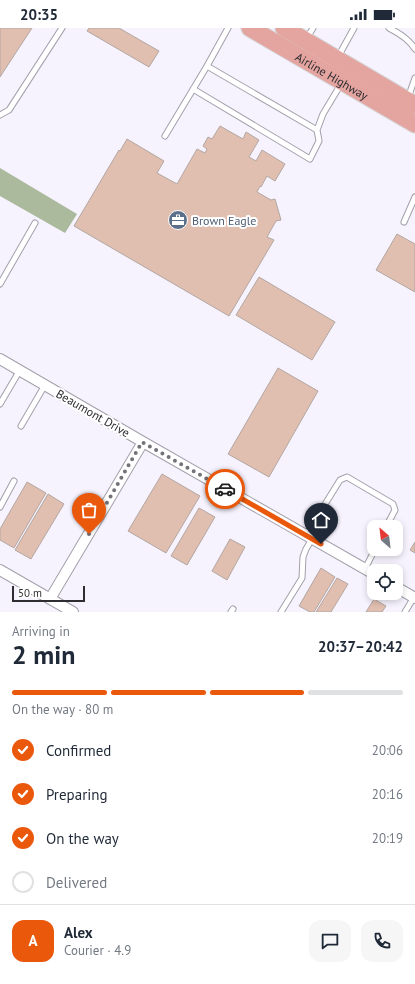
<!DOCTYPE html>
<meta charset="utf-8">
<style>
body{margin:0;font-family:"PT Sans",sans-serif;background:#f6f6f7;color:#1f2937;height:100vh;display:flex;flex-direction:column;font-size:15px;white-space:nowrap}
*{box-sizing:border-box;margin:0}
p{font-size:13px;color:#747a83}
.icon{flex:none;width:22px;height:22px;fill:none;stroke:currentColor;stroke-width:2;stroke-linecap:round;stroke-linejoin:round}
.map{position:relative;height:584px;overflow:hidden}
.details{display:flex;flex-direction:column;background:#fff;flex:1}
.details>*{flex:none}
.needle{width:26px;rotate:332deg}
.controls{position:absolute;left:367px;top:492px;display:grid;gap:8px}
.controls a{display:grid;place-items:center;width:36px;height:36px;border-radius:8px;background:#fff;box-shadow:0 2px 6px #0003;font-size:20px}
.scale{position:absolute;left:12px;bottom:10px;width:73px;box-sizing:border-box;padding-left:4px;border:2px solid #2e2d31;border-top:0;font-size:11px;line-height:14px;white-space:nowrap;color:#2e2d31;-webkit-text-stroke:3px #fff;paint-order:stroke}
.pin{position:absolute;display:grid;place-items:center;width:34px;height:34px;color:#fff;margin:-41px -17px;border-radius:50% 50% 50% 0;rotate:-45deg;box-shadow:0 0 4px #0007}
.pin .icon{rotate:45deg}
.courier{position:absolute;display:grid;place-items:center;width:40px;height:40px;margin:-20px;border:3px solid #ea580c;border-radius:50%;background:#fff;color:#222;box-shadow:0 1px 5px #0007}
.headline em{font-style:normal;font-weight:800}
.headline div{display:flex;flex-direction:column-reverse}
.headline{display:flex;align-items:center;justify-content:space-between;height:68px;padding:0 12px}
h1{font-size:26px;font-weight:800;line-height:30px}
.bar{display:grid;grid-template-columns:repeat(4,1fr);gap:6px 4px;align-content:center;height:48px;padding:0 12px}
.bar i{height:5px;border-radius:3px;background:#e0e1e3}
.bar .selected{background:#ea580c}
.bar p{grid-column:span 4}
.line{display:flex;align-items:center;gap:10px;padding:0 12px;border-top:1px solid #e0e1e3}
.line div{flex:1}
.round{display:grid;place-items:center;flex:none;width:42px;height:42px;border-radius:12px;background:#f6f6f7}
ol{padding:0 12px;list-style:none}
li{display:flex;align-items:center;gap:12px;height:44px}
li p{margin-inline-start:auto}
li .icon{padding:4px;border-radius:50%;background:#ea580c;color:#fff;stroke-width:4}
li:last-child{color:#747a83}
li i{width:22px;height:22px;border:2px solid #e0e1e3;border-radius:50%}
.status{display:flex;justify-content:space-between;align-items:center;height:28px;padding:0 20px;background:#fff;direction:ltr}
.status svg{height:11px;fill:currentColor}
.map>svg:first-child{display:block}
</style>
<div class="status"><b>20:35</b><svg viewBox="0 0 49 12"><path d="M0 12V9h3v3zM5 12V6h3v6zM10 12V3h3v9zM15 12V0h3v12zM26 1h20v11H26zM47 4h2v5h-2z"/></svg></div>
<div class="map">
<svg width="415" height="584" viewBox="0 0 415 584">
<rect width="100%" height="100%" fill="#f6f3fe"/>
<path fill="#abb99c" d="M0,140L77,186L65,205L0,168Z"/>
<path fill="#e0beb0" stroke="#b3a7a2" d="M0,0H32L0,49Z
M89,0H119L159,23L149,39L87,3Z
M220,98L243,111L246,104L259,112L249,129L256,133L262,122L285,136L275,153L267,148L261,159L260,158L257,164L271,172L275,171L281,192L276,193L267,209L274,212L229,288L74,198L119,122L120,123L127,111L164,133L157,145L177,156L197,121L205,125L207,121L203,118L208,109L212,111Z
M397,206L415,216V264L376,242Z
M259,249L335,294L312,332L236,287Z
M278,340L318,363L269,449L228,426Z
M162,446L200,468L166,525L128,503Z
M27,454L46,465L14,520L0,512V501Z
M48,466L64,476L31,531L15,522Z
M199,480L215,489L187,537L171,528Z
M230,511L245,519L227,552L212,543Z
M415,514V525L410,522Z
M321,540L335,549L314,584H310L299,578Z
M337,550L348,556L331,584H316Z
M374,571L386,578L382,584H366Z"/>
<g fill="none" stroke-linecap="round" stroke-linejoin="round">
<g stroke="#a3a0aa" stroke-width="7">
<path id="service" d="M228,0L207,38L317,102L323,86L341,56
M389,0C399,5 409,11 415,21
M307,10L313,0
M338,29L354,0
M193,61L310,131L319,113L317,102
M408,70L415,50
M0,87L9,82L62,0
M165,108L207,38
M404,194L415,169
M0,256L35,195
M0,376L20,342
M21,398L45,357
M0,479L14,453
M306,507L340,452L347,449L393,476L395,482L386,499
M365,541L375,521
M231,584L233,581
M281,584L302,550L303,529L306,521L312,511
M405,584L414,569"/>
</g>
<g stroke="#a3a0aa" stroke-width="12">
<path id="minor" d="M0,331L143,414L374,546
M0,542L73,584
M396,559L415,570
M50,571L143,414"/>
</g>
<g stroke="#d5d5d6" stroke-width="19">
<g id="trunk">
<path id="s1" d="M250,0L415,96"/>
<path d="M284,0L415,77"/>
</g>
</g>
<use href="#service" stroke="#fff" stroke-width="5"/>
<use href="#minor" stroke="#fff" stroke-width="10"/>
<use href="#trunk" stroke="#e4a4a0" stroke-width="17"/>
</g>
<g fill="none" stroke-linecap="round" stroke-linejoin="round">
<path stroke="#747279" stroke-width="4" stroke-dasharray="0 7.2" d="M89,506L142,414L225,461"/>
<path stroke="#ea580c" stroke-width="5" d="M225,461L321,516"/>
</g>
<defs>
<g id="office-disc" transform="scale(1)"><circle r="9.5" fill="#5c6f8a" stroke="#fff"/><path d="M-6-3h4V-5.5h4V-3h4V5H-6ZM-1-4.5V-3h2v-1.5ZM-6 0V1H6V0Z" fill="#fff"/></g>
</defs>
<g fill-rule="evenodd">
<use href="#office-disc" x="178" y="192"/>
</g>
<g text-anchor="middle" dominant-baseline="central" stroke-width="4" stroke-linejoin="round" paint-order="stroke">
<g font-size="12" fill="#2e2d31" stroke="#fff">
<text stroke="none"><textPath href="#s1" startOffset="95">Airline Highway</textPath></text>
<text transform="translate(93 385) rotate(30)">Beaumont Drive</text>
</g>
<g font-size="12" fill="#4e5e75" stroke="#fff" text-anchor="start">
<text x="192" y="192">Brown Eagle</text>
</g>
</g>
</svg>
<div class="controls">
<a><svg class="needle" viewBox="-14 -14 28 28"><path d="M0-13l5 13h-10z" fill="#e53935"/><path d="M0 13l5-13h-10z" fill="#747a83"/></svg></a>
<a><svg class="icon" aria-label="locate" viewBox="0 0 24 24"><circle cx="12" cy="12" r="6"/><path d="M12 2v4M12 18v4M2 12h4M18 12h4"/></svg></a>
</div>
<div class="scale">50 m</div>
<div class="pin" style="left:89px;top:506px;background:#ea580c"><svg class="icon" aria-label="bag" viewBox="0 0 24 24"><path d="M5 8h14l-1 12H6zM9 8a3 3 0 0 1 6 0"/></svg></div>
<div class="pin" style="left:321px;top:516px;background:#1f2937"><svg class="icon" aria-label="home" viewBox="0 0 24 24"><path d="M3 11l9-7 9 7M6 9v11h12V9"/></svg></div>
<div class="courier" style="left:225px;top:461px"><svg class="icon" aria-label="car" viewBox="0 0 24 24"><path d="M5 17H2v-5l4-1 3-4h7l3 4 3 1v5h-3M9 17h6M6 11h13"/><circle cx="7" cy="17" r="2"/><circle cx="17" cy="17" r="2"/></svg></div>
</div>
<section class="details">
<div class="headline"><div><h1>2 min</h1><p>Arriving in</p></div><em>20:37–20:42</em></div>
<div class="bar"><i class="selected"></i><i class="selected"></i><i class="selected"></i><i></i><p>On the way · 80 m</p></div>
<ol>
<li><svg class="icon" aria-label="check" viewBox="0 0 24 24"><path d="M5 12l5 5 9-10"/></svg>Confirmed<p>20:06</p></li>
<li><svg class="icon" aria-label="check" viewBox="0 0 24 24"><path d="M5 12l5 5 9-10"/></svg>Preparing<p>20:16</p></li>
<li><svg class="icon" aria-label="check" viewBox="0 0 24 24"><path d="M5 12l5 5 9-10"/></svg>On the way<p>20:19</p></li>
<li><i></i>Delivered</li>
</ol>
<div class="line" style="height:72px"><b class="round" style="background:#ea580c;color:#fff">A</b><div><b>Alex</b><p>Courier · 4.9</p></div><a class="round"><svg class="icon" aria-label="chat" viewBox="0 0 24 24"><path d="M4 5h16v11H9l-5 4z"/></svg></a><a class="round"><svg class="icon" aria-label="phone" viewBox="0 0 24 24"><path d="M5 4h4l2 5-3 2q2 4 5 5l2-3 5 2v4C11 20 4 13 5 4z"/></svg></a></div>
</section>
